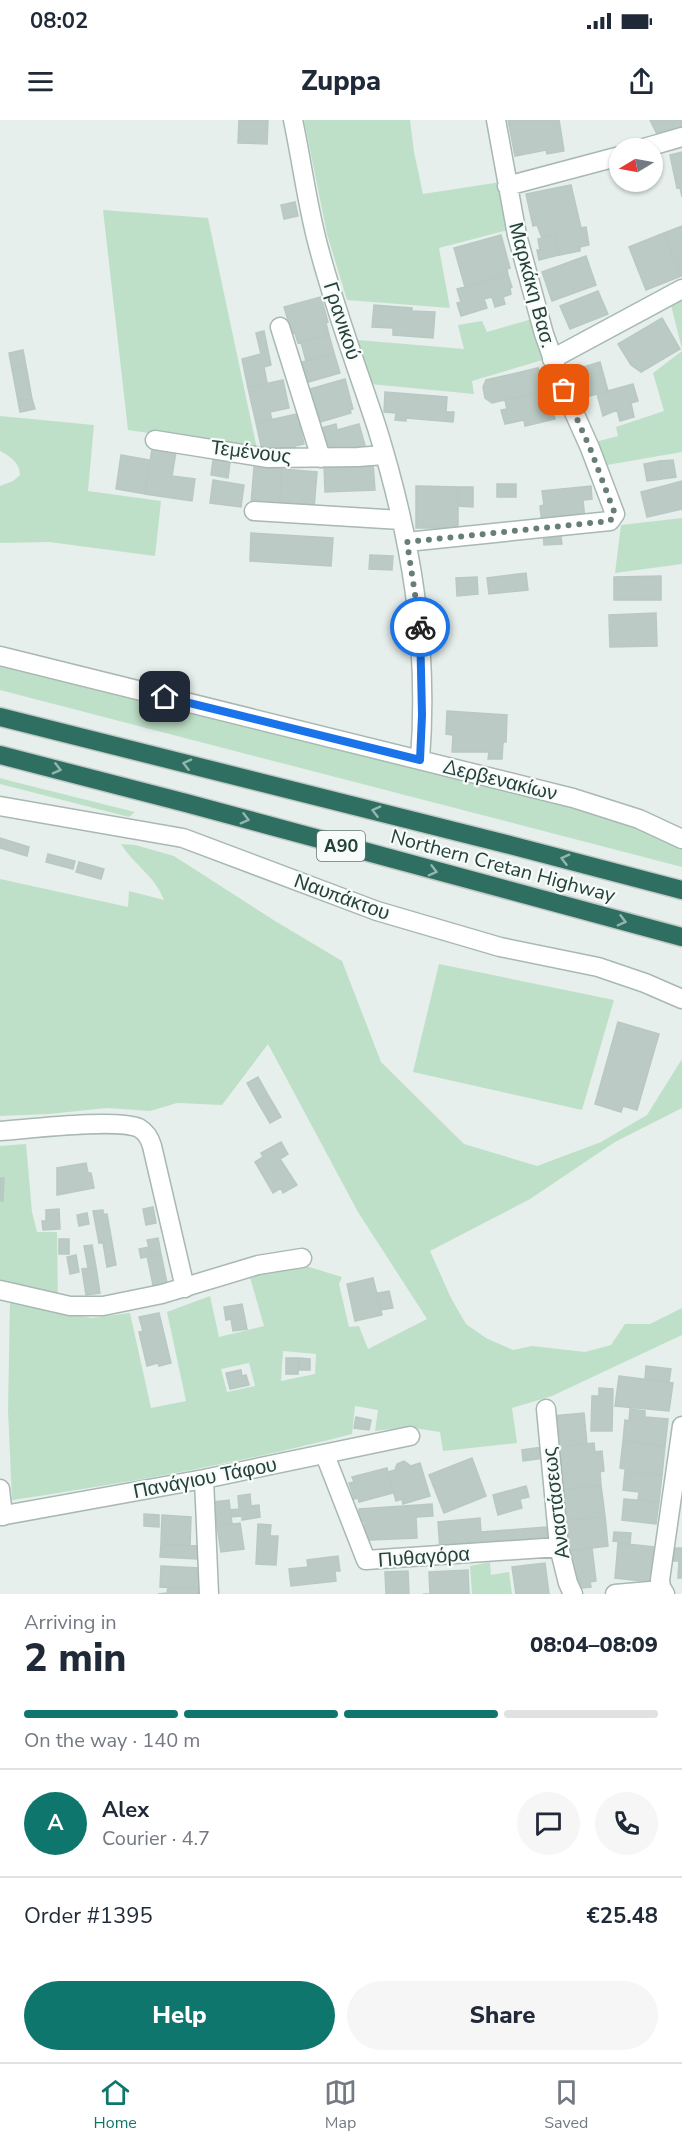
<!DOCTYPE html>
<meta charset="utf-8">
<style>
body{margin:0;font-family:"Nunito Sans",sans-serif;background:#f6f6f7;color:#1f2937;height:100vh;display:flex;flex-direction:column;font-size:22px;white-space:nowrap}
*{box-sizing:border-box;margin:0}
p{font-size:20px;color:#747a83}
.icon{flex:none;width:33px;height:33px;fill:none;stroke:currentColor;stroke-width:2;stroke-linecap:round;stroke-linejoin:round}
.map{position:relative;height:1474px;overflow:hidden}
.panel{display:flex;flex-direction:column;background:#fff;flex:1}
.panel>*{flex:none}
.needle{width:39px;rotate:260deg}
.controls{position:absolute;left:609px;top:18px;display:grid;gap:12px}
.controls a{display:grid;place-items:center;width:54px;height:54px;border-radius:50%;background:#fff;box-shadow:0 2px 4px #0004;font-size:30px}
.pin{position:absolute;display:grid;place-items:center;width:51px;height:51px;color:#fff;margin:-26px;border-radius:12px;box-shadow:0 3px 9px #0006}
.courier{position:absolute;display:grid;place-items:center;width:60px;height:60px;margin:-30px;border:4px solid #1a73e8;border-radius:50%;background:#fff;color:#222;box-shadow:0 2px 8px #0007}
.summary em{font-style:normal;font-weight:800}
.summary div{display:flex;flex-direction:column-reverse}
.summary{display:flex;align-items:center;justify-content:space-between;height:102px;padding:0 24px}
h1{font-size:39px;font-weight:800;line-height:45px}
.bar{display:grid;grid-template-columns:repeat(4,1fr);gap:9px 6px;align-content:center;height:72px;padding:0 24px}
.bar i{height:8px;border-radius:4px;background:#e0e1e3}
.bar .active{background:#0f766e}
.bar p{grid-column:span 4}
.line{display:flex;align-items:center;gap:15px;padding:0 24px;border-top:2px solid #e0e1e3}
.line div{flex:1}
.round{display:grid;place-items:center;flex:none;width:63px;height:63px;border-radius:32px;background:#f6f6f7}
.primary-button{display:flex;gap:12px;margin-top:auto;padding:12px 24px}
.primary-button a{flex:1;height:69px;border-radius:36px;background:#0f766e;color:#fff;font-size:24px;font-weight:800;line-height:69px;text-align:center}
.primary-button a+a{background:#f6f6f7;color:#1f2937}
.status{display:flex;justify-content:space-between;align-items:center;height:42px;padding:0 30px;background:#fff;direction:ltr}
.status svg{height:16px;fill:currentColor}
header{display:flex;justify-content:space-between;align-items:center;height:78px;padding:0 24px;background:#fff;font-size:27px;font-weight:800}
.menu{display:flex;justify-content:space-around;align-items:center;height:84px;border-top:2px solid #e0e1e3;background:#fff;font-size:16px;color:#747a83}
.menu a{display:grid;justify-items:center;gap:3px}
.menu .active{color:#0f766e}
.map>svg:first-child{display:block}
</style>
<div class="status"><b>08:02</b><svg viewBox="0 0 49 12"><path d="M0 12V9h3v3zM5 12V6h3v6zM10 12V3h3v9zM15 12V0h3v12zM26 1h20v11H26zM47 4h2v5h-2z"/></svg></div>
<header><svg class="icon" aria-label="menu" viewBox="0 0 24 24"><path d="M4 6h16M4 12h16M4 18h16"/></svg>Zuppa<svg class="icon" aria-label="share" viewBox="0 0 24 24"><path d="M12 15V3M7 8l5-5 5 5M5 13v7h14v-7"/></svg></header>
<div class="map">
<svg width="682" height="1474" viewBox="0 0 682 1474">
<rect width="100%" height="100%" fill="#e6efeb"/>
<path fill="#bfe0c8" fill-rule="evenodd" d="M304,0H410L414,32L423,74L501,62L508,110L439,128L450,188L347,180L327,114Z
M103,90L208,98L257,329L128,310Z
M682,180V229L671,185Z
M532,199L546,239L472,261L474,274L370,264L358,220L464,229L458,205L482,201L487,212Z
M682,231V332L607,345L595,322L618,316L616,307L664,291L653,253Z
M0,296L94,305L88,371L161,381L155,436L49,422L0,423V366L13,361L20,355C20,343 10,336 0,331Z
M682,398V444L615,453L621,405Z
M0,545L536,677L630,705L682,727V747L0,570Z
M0,658L11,661L135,692L129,697L0,664Z
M121,724L135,725L174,736L275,801L342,841L381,942L464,1024L537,1046L601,1022L647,995L682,939V988L615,1022L530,1079L430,1131L451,1178L466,1204L486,1218L513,1230L532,1226L585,1232L611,1225L625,1204H650L682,1188V1215L552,1276L512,1288L517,1323L443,1331L440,1312L407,1307L375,1311L378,1290L355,1286L352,1314C240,1343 126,1363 12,1380L8,1290L10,1181L92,1198L130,1193L151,1288L186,1281L167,1192L210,1176L219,1217L264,1206L249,1154L286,1147H309L342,1157L339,1164L349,1207L359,1206L368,1229L427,1199L358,1092L268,924L222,985L177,983L150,991L107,988L49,994L0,996V759L128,787L129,771L164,780C155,756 134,745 121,724ZM283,1231L316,1234L315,1254L281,1261ZM249,1243L255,1266L227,1272L221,1249Z
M439,844L614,880L582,990L413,952Z
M26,1024L32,1092L37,1112H57L58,1179L0,1163V1026Z
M490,1442L491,1455L509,1452L512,1474H472L470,1446Z"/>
<path fill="#bbcac4" stroke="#b8c9c2" stroke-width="1.5" d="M239,0H268L267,24L238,23Z
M508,0H559L564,31L547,34L546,30L515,36Z
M650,0H682V7L657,14Z
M682,32V77L680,67L677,68L670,35Z
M571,65L581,108L586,107L589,125L580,127V131L559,135L555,115L542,118L537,105L533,106L526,74Z
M295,82L298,96L284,99L281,85Z
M682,106V156H681L664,113Z
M664,113L681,156L646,170L629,127Z
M501,115L510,148L507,149L508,155L465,167L454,128Z
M555,115L559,135L539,140L537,130H540L538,119Z
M586,136L596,165L552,181L542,152Z
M508,155L512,167L510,168L511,174L503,177L505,184L495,187L492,177L484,179L487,188L461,196L457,183L461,182L457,169Z
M598,171L608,194L570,209L560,186Z
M321,177L328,202L326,203L329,215L298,223L295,213L292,214L284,187Z
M374,185L412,188V191L435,192L433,218L393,215V208L372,207Z
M662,198L680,229L641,252L631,245L618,224Z
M264,211L271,245L264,247L267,263L248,268L242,239L261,234L256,213Z
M329,215L334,233L306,241L301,222Z
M23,230L26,246L12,249L9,233Z
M334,233L340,253L305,263L299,243Z
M600,242L608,271L582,278L574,250Z
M26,246L32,279L18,281L12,249Z
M538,248L543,271L492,283L485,278L483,267L486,260Z
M345,259L353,289L350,290L351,293L320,302L310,269Z
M283,260L289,288L270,292L272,300L256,303L248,268Z
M633,264L638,281L631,283L634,297L620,301L617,290L603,296L597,274Z
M548,270L555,299L525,306L524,300L505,304L501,290L507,289L505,280Z
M385,272L447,277L446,292H454L453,302L406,298V301L395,300L396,293L384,292Z
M32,279L35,289L20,292L18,281Z
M297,294L304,324L295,326V329L272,334L271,327L262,330L256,303Z
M336,304L337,310L359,304L366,329L328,334L321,308Z
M152,329L176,332L172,356L195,359L192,381L145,374Z
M214,333L231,335L228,358L211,355Z
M121,335L150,340L145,374L116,369Z
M673,340L676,357L662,359L660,341Z
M660,341L662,359L647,361L644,344Z
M373,343L375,370L325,372L324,345Z
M254,347L282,349L279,386L251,384Z
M282,349L317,352L314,389L279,386Z
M213,360L244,365L241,387L210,383Z
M682,361V389L647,397L641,372Z
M497,364H516V377H497Z
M416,366L458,367V408H416Z
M591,366L592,379L583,380L585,400L542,404L540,386L544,385L542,371Z
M458,367H473V387L458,386Z
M560,411L562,424L544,425L543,412Z
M251,413L333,418L331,446L250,441Z
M370,435L393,436L392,450L369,449Z
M526,453L528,470L489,474L487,458Z
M661,456V480H614V457Z
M477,457L478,474L457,476L456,458Z
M656,493L657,526L610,527L609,495Z
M447,591L507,595L506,622H503L502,639H488L489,632H452L453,615L446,614Z
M0,718L29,727L27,736L0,728Z
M48,734L75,741L73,749L46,742Z
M79,742L104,749L101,759L76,752Z
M618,902L659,914L637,990L623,986L621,992L595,984Z
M258,957L268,975L257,981L247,963Z
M268,975L281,997L270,1003L257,981Z
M281,1022L288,1034L280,1039L297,1065L283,1073L281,1068L273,1073L255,1042L263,1037L261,1033Z
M86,1043L88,1053H91L94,1068L57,1075V1048Z
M0,1058H4L3,1081H0Z
M153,1087L156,1103L146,1105L143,1089Z
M59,1089L60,1109L43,1110L42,1101H46V1090Z
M103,1090V1094H107L116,1145L107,1147L103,1123H99L93,1091Z
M87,1093L89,1104L79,1106L77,1095Z
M158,1118L161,1134L151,1136L147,1120Z
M59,1119H69V1134H59Z
M92,1125L96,1147L88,1148L84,1126Z
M149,1127L151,1136L141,1138L139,1129Z
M161,1134L168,1168L154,1170L147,1136Z
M76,1135L79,1152L70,1154L67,1137Z
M96,1147L100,1173L86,1175L82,1149Z
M373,1158L382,1195L355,1201L347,1164Z
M389,1171L393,1188L381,1190L377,1173Z
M242,1184L247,1209L233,1211L231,1199L226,1200L224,1187Z
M159,1193L171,1243L159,1246L158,1243L147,1246L139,1212L143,1211L139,1197Z
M286,1238H299L298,1254H286Z
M299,1238L310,1239V1250H298Z
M646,1246L671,1249L669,1262L645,1259Z
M241,1250L242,1256L246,1255L249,1265L230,1269L226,1253Z
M619,1256L673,1263L669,1291L615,1286Z
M599,1268L613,1269L612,1311H591L592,1276H599Z
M630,1289L645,1291V1297L668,1299L665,1326L623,1321L625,1300L629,1301Z
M584,1293L587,1324L556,1327L552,1296Z
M356,1297L371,1300L369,1310L354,1308Z
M623,1321L665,1326L662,1355L625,1351V1349L620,1348Z
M594,1323L595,1332L602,1331L604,1351L600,1352L601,1365L561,1370L556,1327Z
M542,1327L544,1338L523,1341L522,1330Z
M472,1338L486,1376L444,1393L429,1355Z
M404,1341L411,1346L420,1343L430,1376L403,1384L402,1379L396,1381L388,1352L395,1350L397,1344Z
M387,1348L393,1373L359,1382L358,1378L354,1379L349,1363L354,1362L352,1357Z
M625,1351L662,1355L659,1382L638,1380L639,1372L623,1370Z
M601,1365L605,1396L564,1401L561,1370Z
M526,1366L529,1377L520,1379L522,1388L498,1395L493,1375Z
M250,1374L251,1386L259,1385L260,1397L242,1400V1396L231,1397L230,1390L239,1389L238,1376Z
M624,1379L659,1382L656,1404L622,1400Z
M229,1380L232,1404L217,1406L214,1382Z
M432,1384L433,1396L416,1397L417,1418L370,1420L365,1412L364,1401L359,1402V1389Z
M144,1394L159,1395V1407L144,1406Z
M162,1395L191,1397L190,1426L161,1424Z
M605,1396L608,1426L568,1431L564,1401Z
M480,1398L481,1412L546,1407L548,1422L440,1431L438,1402Z
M240,1403L244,1429L221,1432L217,1406Z
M258,1404L271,1405L270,1416H278L276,1445L256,1444Z
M614,1412L631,1413L630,1423L613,1421Z
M618,1423L654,1427L651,1462L615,1458Z
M161,1424L198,1426L197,1439L160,1437Z
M592,1428L596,1461L590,1462L591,1467L572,1469L568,1431Z
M672,1428H682V1441H670Z
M338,1436L340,1451H335L336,1461L291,1466L289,1449L308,1447L307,1440Z
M679,1441H682V1458H678Z
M545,1443L549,1474H516L512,1447Z
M161,1446L200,1448L199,1469L160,1467Z
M468,1450L469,1474H423H430L429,1452Z
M408,1451L409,1474H386L385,1452Z
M168,1467L199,1469V1474H158L167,1473Z"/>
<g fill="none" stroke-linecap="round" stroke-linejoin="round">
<g stroke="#a8b8b2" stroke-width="21">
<path id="street" d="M293,0C302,42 307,84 318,125C334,187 357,247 377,308C411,418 429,523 420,640
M644,28L682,17
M507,66L620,36
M280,207L321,338
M552,239L682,169
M155,320L268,338L358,337L384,335
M254,391L401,400
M407,422L610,401L615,394L590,328L564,270L544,214L517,115L496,0
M0,536L573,678L639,699L682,719
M0,686L183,718L377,791L500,827L598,847L645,863L682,879
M0,1011C28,1009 117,998 139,1008C146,1012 150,1019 152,1026L185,1168
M0,1170L70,1186H103L162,1174L258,1145L302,1138
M546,1289L559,1427L568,1463L573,1474
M325,1335L366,1440L559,1427
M204,1359L209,1474
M0,1369L3,1396
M0,1396L204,1359L410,1316
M615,1474L662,1470
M665,1474L661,1467L660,1460L682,1306"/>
</g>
<g stroke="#c2cac8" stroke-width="21">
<path id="highway" d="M0,597L506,724L682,770
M0,635L186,683L682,817"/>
</g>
<use href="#street" stroke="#fff" stroke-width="18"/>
<use href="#highway" stroke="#2f6f62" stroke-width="18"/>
</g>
<defs><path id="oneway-chevron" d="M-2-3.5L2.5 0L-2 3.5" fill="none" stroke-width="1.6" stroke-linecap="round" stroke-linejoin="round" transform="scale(1.5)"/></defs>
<g stroke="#93b5ae">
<use href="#oneway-chevron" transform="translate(187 644) rotate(-166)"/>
<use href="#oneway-chevron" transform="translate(57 649) rotate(14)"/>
<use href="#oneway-chevron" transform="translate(376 691) rotate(-166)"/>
<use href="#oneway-chevron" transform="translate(245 699) rotate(15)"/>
<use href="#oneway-chevron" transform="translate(565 739) rotate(-165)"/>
<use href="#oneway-chevron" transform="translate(433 751) rotate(15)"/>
<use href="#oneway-chevron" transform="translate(622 801) rotate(15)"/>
</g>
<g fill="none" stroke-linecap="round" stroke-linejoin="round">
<path stroke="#687f78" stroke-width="6" stroke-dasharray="0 10.8" d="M420,507L407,422L610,401L615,394L590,328L564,270"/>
<path stroke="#1a73e8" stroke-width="8" d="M165,577L420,640L422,595L420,507"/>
</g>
<g text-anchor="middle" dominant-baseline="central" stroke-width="4.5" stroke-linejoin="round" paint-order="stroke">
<rect fill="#f7fbf9" stroke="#637a73" stroke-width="1.5" x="317" y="711" width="48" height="30" rx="4.5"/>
<g font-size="18" font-weight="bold" fill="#24423a">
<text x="341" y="726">Α90</text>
</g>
<g font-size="20" fill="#24423a" stroke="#f7fbf9">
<text transform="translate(532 165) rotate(75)">Μαρκάκη Βασ.</text>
<text transform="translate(342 201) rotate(72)">Γρανικού</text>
<text transform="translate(251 332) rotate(7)">Τεμένους</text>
<text transform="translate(500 660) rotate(14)">Δερβενακίων</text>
<text transform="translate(503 746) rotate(15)">Northern Cretan Highway</text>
<text transform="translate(342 777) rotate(20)">Ναυπάκτου</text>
<text transform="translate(205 1358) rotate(-11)">Πανάγιου Τάφου</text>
<text transform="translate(556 1383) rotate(-97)">Αναστάσεως</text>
<text transform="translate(424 1437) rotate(-4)">Πυθαγόρα</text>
</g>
</g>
</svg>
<div class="controls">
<a><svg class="needle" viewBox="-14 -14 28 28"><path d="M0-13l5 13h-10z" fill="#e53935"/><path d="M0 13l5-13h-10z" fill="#747a83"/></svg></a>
</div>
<div class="pin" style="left:564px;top:270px;background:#ea580c"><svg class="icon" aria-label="bag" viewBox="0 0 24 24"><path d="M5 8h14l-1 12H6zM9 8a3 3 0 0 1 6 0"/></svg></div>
<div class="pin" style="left:165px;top:577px;background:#1f2937"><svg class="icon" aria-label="home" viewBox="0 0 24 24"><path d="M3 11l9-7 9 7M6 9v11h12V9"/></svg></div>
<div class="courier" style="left:420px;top:507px"><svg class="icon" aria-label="bike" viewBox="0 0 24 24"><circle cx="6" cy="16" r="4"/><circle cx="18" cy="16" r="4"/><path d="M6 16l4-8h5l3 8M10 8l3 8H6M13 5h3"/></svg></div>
</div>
<section class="panel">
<div class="summary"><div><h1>2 min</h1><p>Arriving in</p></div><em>08:04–08:09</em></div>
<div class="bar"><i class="active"></i><i class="active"></i><i class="active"></i><i></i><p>On the way · 140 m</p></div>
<div class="line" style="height:108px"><b class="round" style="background:#0f766e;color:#fff">A</b><div><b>Alex</b><p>Courier · 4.7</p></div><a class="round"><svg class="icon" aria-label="chat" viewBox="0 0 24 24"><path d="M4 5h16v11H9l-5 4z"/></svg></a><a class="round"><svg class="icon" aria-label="phone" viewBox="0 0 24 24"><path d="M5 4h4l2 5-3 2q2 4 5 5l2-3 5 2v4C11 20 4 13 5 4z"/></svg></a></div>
<div class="line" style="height:78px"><div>Order #1395</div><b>€25.48</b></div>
<div class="primary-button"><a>Help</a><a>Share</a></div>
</section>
<nav class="menu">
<a class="active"><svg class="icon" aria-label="home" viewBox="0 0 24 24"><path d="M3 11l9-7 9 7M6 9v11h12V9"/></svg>Home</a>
<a><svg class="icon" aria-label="map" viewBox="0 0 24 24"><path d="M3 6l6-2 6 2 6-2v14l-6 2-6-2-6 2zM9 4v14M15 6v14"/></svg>Map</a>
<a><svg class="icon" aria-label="saved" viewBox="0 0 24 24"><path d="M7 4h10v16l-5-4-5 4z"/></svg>Saved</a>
</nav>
